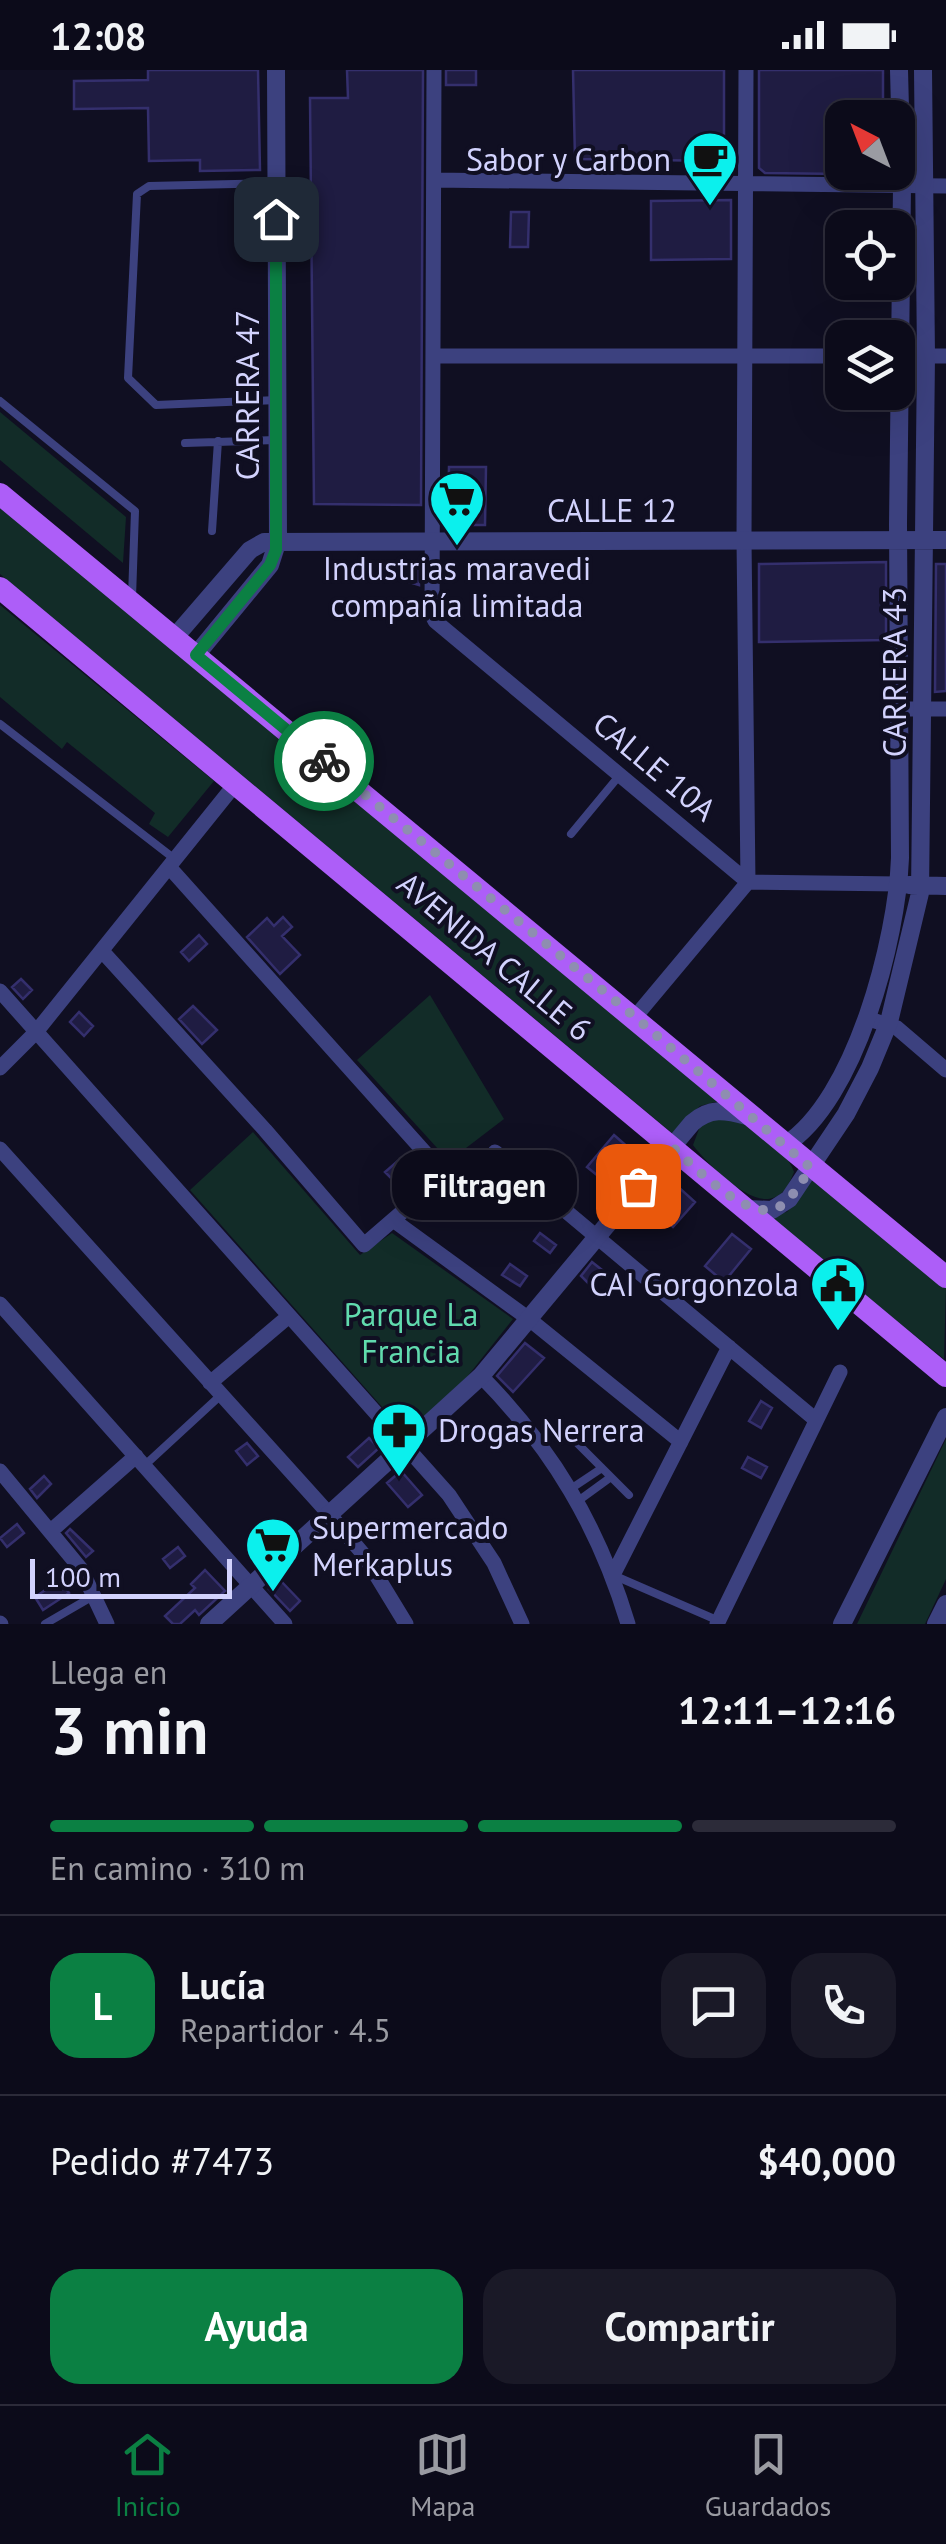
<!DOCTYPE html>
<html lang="es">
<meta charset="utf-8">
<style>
body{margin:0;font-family:"PT Sans",sans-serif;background:#1a1927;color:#f1f3f6;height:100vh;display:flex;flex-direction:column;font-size:38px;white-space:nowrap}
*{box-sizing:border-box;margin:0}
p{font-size:32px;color:#9a9ba2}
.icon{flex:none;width:55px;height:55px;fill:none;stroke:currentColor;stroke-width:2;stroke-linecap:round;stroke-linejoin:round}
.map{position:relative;height:1554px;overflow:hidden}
.panel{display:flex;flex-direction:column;background:#0c0b1a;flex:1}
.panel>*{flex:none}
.needle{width:65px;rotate:318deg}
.buttons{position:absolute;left:825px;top:30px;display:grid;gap:20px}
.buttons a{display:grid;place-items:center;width:90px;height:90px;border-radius:20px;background:#0c0b1a;box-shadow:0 10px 40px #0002,0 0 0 2px #2c2b39;font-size:50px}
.scale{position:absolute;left:30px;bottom:25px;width:202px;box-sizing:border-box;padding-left:10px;border:5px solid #d2d2fd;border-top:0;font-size:28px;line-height:35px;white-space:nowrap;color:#d2d2fd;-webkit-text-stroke:8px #100f22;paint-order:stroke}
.pin{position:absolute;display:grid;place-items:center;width:85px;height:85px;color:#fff;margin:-42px;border-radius:20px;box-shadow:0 5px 15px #0006}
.courier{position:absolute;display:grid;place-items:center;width:100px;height:100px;margin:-50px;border:8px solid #0b8043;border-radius:50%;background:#fff;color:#222;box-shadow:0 2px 12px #0007}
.bubble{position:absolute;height:70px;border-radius:30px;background:#0c0b1a;box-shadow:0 10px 40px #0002,0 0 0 2px #2c2b39;font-size:32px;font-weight:700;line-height:70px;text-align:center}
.summary em{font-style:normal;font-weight:700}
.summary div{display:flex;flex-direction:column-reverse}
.summary{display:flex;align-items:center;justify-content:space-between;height:170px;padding:0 50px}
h1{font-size:65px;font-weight:700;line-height:75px}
.bar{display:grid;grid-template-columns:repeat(4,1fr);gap:15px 10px;align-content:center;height:120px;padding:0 50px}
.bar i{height:12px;border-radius:8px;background:#2c2b39}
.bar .active{background:#0b8043}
.bar p{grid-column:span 4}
.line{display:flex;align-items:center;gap:25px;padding:0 50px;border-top:2px solid #2c2b39}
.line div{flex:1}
.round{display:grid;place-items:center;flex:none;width:105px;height:105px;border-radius:30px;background:#1a1927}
.primary-button{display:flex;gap:20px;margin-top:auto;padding:20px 50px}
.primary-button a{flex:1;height:115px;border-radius:30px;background:#0b8043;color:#fff;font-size:40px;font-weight:700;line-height:115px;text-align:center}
.primary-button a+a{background:#1a1927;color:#f1f3f6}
.status{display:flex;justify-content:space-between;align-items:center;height:70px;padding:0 50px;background:#0c0b1a;direction:ltr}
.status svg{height:28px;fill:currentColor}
.dock{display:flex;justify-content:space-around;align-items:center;height:140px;border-top:2px solid #2c2b39;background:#0c0b1a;font-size:28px;color:#9a9ba2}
.dock a{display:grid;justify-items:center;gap:5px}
.dock .active{color:#0b8043}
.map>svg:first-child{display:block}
</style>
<div class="status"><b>12:08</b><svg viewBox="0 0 49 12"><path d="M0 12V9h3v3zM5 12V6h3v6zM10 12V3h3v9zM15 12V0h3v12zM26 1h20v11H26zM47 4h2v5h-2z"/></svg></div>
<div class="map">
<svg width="946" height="1554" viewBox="0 0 946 1554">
<rect width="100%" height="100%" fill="#100f22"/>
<path fill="#122c28" d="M0,342L126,447L123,493L0,390Z
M0,435L719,1031L700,1036L672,1063L0,504Z
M0,535L214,711L168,767L149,754L155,743L67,672L62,679L0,627Z
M430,925L504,1049L449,1091L357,990Z
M720,1044C746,1053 785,1075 794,1102C789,1114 784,1127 768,1129C745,1131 706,1093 693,1075L702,1051Z
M253,1062L360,1185L392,1163L513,1249L467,1307L406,1364L190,1120Z
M813,1110L946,1216L944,1289L767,1146L787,1142Z
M946,1369V1509L925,1554H857Z"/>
<path fill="#1f1c42" stroke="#342f6d" stroke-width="2.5" d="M148,0H258L260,100L200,101V90L149,91L148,38L74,39V11L148,10Z
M347,0H423L421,435L314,434L310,28H348Z
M446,0H476V15H446Z
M573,0H724V91L575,89Z
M759,0H883V48H842V104L765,103L759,98Z
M731,130V189L651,190V131Z
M511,142H529L528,177H510Z
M449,397H486L485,455H448Z
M886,492V570L759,572V494Z
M392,494H419V515L389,506Z
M936,494H946V621L935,622Z
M283,847L292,857L282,866L300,885L280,904L247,867L267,848L274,856Z
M199,865L207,874L189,891L181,882Z
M21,909L32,920L23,929L12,917Z
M193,936L217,960L202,974L179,949Z
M79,942L93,956L84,966L70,952Z
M614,1065L639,1087L613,1118L587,1097Z
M399,1090L407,1099L394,1111L385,1102Z
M665,1105L695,1132L673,1157L644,1130Z
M540,1163L556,1175L550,1183L534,1171Z
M732,1164L751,1179L724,1212L705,1196Z
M592,1192L602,1200L589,1214L581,1206Z
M510,1194L527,1206L520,1216L502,1205Z
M525,1273L544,1288L513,1322L497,1306Z
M761,1331L772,1338L761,1358L749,1351Z
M369,1368L379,1378L358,1397L348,1387Z
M247,1373L258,1386L247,1395L236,1381Z
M748,1387L767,1397L761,1408L742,1398Z
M401,1401L422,1425L408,1437L387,1413Z
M44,1406L51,1414L37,1428L30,1419Z
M17,1454L24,1463L7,1477L0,1468Z
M70,1459L93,1481L86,1487L66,1463Z
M178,1477L185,1486L170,1498L163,1489Z
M205,1500L225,1521L199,1545L195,1540L180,1554H173L165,1546L195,1518L191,1514Z
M279,1509L300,1531L290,1541L269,1519Z
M60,1510L69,1523L43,1540L35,1527Z"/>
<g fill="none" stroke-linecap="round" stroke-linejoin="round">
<path stroke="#3c417f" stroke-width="8" d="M276,113L149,116L137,124L128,308L156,335L277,330
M0,331L135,441L132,527
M185,373L275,370
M212,461L218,371
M0,654L176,790
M571,764L619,706
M560,1356L629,1425
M145,1395L221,1325
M572,1418L602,1398
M578,1431L611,1407
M613,1505L719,1551
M45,1554L95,1525"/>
<path stroke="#3c417f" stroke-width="15" d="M434,0L432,545L435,551L748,812L899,814
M434,110L946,116
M434,286H842
M898,286H946
M899,639H946
M102,881L265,1060L364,1175L445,1105L170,798
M0,921L449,1425L494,1493L522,1554
M635,947L748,812L744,470L746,0
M866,948L897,958L946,1000
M0,998L36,962L237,712
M0,1079L330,1445L364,1485L406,1554
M495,1082L816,1350
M393,1150L529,1249L681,1372
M0,1234L285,1554
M481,1306C552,1378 599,1457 628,1554
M210,1313L289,1246
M0,1401L81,1499L107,1554
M52,1460L136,1386
M613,1505L729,1277
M0,1553L1,1554
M717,1554L840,1302"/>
<path stroke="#3c417f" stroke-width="18" d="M174,568L250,480L264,472L946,470
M196,585L270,495L278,470L276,0
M909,815L946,816
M785,1075C856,1030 897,868 900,788L898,454L902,116L899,0
M748,1139L772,1140L789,1129L846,1044L870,998L889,952L920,823L926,286L923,0
M209,1554L481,1306L692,1053C710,1037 725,1040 747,1046
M842,1554L946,1347
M936,1554L946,1534"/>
<path stroke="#ad5ef8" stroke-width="22" d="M0,424L946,1207
M0,518L946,1306"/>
</g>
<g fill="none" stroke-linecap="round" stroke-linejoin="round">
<path stroke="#8e8eb0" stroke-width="10" stroke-dasharray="0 18" d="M324,691L635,947L811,1098C802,1110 794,1126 782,1135C751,1158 695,1096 671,1076L638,1116"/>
<path stroke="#0b8043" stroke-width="12" d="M276,149V480L270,495L196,585L324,691"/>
</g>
<defs>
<g id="cafe-pin" transform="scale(2.875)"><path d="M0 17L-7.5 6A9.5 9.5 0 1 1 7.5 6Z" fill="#0bf0ed" stroke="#100f22"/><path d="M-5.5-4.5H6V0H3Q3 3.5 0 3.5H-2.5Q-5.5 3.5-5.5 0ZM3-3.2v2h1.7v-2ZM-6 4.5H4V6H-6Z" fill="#111"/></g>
<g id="supermarket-pin" transform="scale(2.875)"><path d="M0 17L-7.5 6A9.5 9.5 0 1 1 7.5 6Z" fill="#0bf0ed" stroke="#100f22"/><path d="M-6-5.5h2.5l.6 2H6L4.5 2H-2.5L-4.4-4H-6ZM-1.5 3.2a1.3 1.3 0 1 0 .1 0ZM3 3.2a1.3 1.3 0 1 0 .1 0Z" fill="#111"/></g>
<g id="civic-pin" transform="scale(2.875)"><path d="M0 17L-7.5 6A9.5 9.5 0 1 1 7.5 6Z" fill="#0bf0ed" stroke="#100f22"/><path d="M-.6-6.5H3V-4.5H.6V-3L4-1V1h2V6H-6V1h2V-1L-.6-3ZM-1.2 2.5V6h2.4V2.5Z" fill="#111"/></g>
<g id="pharmacy-pin" transform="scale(2.875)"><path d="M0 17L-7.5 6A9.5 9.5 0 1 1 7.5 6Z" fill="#0bf0ed" stroke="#100f22"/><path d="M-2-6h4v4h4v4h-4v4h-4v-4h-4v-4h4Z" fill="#111"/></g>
</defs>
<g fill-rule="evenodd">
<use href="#cafe-pin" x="710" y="89"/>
<use href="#supermarket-pin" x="457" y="429"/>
<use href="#civic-pin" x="838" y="1214"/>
<use href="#pharmacy-pin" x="399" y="1360"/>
<use href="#supermarket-pin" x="273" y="1475"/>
</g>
<g text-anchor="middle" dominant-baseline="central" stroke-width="8" stroke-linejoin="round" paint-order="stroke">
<g font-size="32" fill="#d2d2fd" stroke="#100f22" text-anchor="end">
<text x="671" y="89">Sabor y Carbon</text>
<text x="457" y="498" text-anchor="middle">Industrias maravedi<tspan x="457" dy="37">compañía limitada</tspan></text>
<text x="799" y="1214">CAI Gorgonzola</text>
<text x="438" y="1360" text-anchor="start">Drogas Nerrera</text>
<text x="312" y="1457" text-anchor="start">Supermercado<tspan x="312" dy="37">Merkaplus</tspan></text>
</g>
<g font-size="32" fill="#d2d2fd" stroke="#100f22">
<text transform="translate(247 325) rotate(-90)">CARRERA 47</text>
<text x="612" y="440">CALLE 12</text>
<text transform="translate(894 602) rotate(-90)">CARRERA 43</text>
<text transform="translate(655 696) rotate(40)">CALLE 10A</text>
<text transform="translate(495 886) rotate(40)">AVENIDA CALLE 6</text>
</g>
<g font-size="32" fill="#61daae" stroke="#100f22">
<text x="411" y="1244">Parque La<tspan x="411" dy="37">Francia</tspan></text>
</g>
</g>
</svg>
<div class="buttons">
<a><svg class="needle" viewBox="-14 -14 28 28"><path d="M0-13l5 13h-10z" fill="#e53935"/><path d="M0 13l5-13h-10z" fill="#9a9ba2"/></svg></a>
<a><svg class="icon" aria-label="locate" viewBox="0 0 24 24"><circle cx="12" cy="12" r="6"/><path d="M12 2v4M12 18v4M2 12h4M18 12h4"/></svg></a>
<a><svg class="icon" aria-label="layers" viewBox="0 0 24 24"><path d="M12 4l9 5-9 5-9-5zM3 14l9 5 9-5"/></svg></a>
</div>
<div class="scale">100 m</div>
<div class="pin" style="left:638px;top:1116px;background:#ea580c"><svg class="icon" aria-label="bag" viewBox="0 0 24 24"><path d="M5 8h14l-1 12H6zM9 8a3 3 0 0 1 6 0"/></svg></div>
<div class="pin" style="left:276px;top:149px;background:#1f2937"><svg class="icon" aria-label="home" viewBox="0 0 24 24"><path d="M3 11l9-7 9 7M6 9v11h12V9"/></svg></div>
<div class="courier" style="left:324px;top:691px"><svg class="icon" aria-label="bike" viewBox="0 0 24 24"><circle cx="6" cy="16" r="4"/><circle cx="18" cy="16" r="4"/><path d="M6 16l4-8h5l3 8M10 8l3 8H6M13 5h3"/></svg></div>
<div class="bubble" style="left:392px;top:1080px;width:185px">Filtragen</div>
</div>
<section class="panel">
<div class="summary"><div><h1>3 min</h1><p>Llega en</p></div><em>12:11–12:16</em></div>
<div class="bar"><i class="active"></i><i class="active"></i><i class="active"></i><i></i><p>En camino · 310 m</p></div>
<div class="line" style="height:180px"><b class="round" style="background:#0b8043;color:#fff">L</b><div><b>Lucía</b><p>Repartidor · 4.5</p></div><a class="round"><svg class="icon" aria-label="chat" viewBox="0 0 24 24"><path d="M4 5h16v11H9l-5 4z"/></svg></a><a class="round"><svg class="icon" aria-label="phone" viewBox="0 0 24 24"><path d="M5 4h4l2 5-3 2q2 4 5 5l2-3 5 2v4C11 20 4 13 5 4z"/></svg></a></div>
<div class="line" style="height:130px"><div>Pedido #7473</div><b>$40,000</b></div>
<div class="primary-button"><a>Ayuda</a><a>Compartir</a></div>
</section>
<nav class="dock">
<a class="active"><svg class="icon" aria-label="home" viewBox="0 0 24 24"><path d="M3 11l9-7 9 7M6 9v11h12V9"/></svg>Inicio</a>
<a><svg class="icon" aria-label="map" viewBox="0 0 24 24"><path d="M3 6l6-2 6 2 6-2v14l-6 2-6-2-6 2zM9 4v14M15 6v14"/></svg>Mapa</a>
<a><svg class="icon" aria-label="saved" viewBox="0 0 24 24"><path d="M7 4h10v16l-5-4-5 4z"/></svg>Guardados</a>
</nav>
